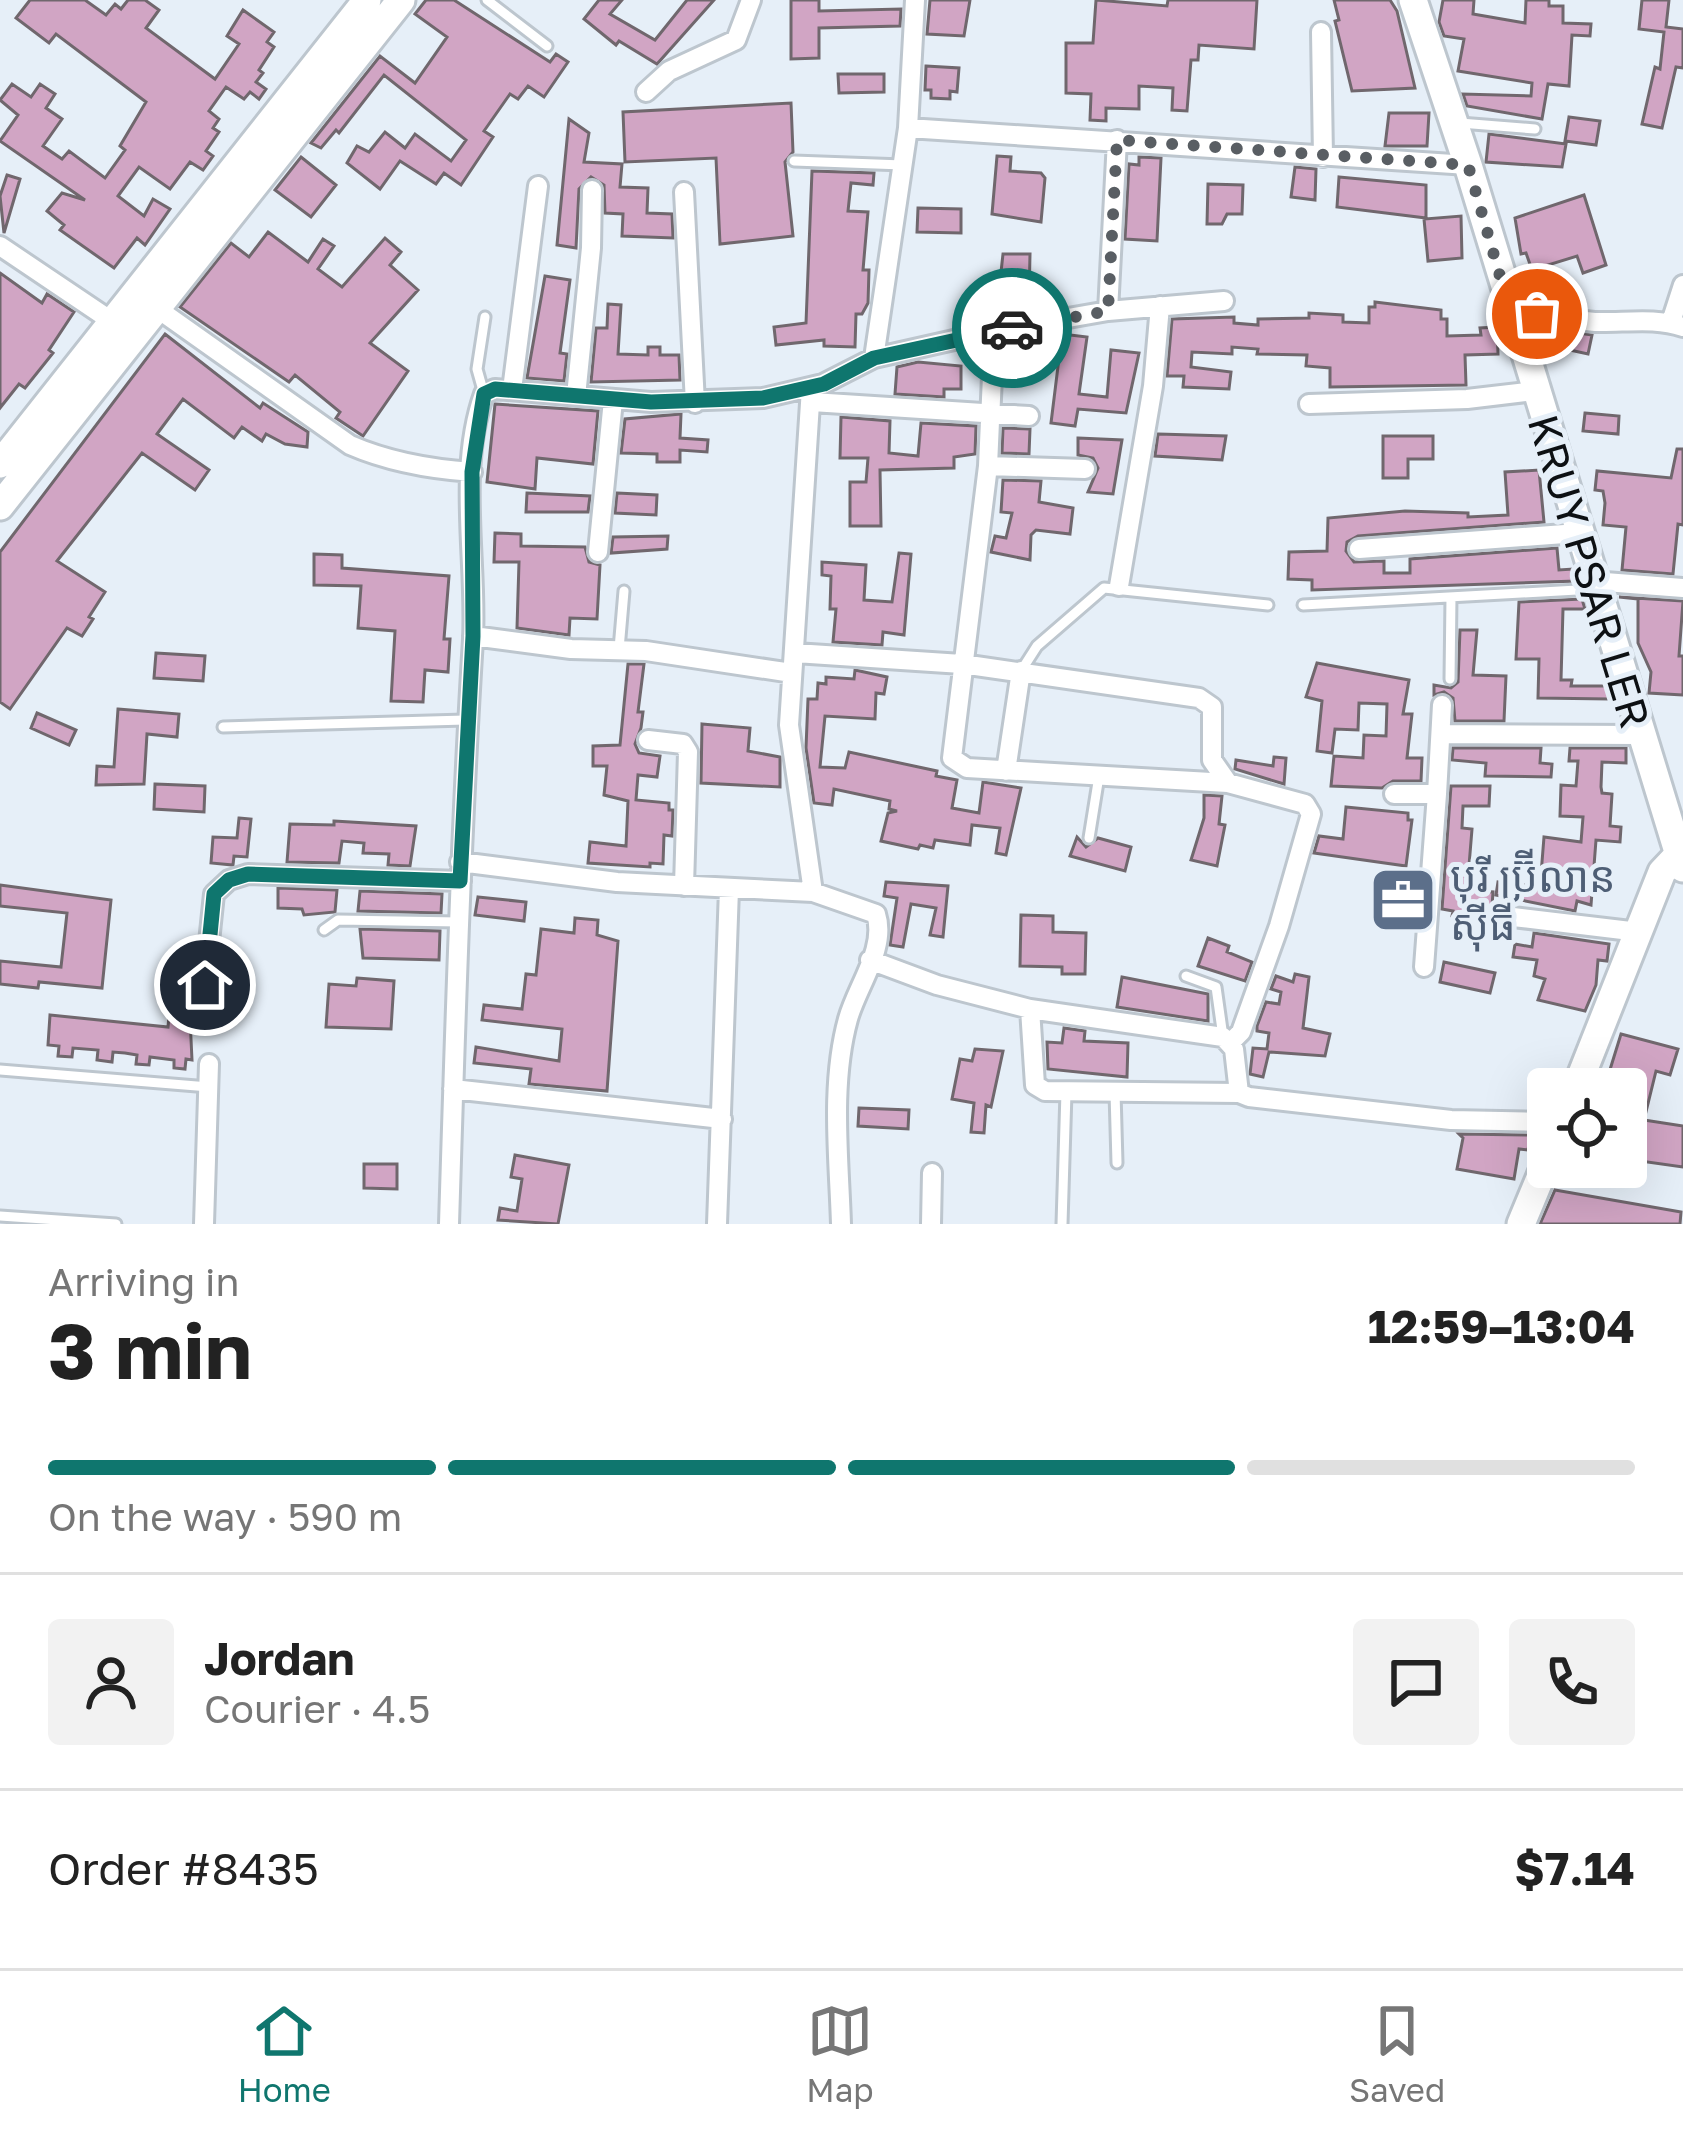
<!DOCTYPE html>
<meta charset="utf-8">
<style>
body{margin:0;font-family:"Golos Text","Noto Sans Khmer",sans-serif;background:#f2f2f2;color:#222;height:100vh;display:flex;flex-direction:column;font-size:45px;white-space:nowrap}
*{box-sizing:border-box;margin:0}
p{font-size:39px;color:#767676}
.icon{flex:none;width:66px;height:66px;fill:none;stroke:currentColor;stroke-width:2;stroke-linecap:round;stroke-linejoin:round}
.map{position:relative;height:1224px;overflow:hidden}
.panel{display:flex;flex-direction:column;background:#fff;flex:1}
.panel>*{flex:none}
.tools{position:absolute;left:1527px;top:1068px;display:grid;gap:24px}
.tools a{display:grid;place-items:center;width:120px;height:120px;border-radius:12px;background:#fff;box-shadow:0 12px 48px #0002;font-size:60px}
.pin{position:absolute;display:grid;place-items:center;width:102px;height:102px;color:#fff;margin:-51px;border:6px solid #fff;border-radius:50%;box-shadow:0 3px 12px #0007}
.courier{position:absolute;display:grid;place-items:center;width:120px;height:120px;margin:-60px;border:9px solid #0f766e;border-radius:50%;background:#fff;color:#222;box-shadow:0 3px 15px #0007}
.headline em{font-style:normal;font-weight:700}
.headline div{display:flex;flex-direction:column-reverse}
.headline{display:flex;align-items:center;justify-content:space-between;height:204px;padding:0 48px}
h1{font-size:78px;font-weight:700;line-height:90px}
.bar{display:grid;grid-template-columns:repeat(4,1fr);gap:18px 12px;align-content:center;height:144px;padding:0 48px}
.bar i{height:15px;border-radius:9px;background:#e0e0e0}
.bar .active{background:#0f766e}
.bar p{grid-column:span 4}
.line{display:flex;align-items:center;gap:30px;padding:0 48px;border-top:3px solid #e0e0e0}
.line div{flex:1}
.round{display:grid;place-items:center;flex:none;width:126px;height:126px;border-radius:12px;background:#f2f2f2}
.dock{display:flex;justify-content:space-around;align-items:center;height:168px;border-top:3px solid #e0e0e0;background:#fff;font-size:33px;color:#767676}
.dock a{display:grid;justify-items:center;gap:6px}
.dock .active{color:#0f766e}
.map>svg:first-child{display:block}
</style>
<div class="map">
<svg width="1683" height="1224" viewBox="0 0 1683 1224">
<rect width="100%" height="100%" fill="#e6eff8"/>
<path fill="#d1a5c4" stroke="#70676d" stroke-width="3" d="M30,0H85L106,15L115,4L121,9L128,0H145L159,10L146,28L215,79L239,44L227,36L243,10L274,32L267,42L274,47L259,70L263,73L256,82L266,89L259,99L250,92L244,99L226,87L209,111L219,119L213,128L219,132L206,151L213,156L203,170L190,162L170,189L139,167L118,196L144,216L153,199L170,209L145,245L137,238L114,268L60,230L64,225L47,211L62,193L85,200L0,141L18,115L0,100L12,84L31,97L40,84L55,94L46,108L62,119L43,146L62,159L69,151L105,178L125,150L120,146L146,102L56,34L49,43L16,18Z
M426,0H454L550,62L556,54L568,62L544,97L528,86L518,99L510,94L484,131L493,137L461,185L444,173L436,184L400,161L380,189L347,163L357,146L369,152L385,132L405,148L415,134L451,161L466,140L384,75L339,133L336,130L321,148L311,143L380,56L415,83L447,37L415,14Z
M599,0H622L610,14L655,40L687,0H714L657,64L619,41L616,45L584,19Z
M791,0H819V11L901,9L900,26L819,28V58L791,59Z
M930,0H970L964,36L927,34Z
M1096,0L1167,6L1168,0H1257L1254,49L1199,45L1198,60H1191L1187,111L1172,110L1173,88L1139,86V109L1106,108V121L1090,120L1091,94L1066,93V43H1093Z
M1334,0H1390L1397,11L1415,88L1352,91L1335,21L1339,20Z
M1443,0H1474L1473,14L1525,23L1526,0H1549V6H1563V23L1591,24L1590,36L1572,35L1569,86L1548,84L1542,119L1467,106L1463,94L1531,96L1532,83L1458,71L1464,39L1444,36L1439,22Z
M1642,0H1669L1666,27L1683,29V68L1676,67L1662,128L1642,124L1655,67L1660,69L1664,32L1639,29Z
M926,66L959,68L957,92L950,91V99L931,98V90H925Z
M838,74H884V92L839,93Z
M791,103L793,152L785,162L793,236L720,244L716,158L625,162L623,112Z
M1389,113H1429L1427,146H1385Z
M1569,117L1600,121L1596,145L1565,141Z
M569,119L589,133L584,162L622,164L620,187L648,188L647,213L672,214L673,238L622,236L623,214L605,213L604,185L591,177L579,189L576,248L557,245Z
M1489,134L1566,144L1562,167L1486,162Z
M997,156L1011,157L1010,171L1041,173L1045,178L1041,222L992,214Z
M301,157L336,185L311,217L275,190Z
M1139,157L1161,158L1157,241L1125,239L1129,164L1139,165Z
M1295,167L1316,169L1315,200L1291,197Z
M812,171L874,173L873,185L851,183L848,211L868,212L863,270H869L868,303L862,314H856L855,347L824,346V340L776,345L774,327L806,323Z
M7,175L20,179L4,233L0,196Z
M1339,177L1426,185V218L1337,207Z
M1208,184L1243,185L1242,214H1227L1222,224H1207Z
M1584,195L1606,265L1583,273L1577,256L1532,270L1526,253L1521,254L1515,218Z
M918,208L961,209V233L917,232Z
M1461,216L1462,258L1428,261L1424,219Z
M268,232L308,262L323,239L334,246L318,269L342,287L385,238L401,252L390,265L418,290L370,343L408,371L363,436L336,418L340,412L295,375L289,382L180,307L231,243L249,257Z
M1003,254H1030L1029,300L998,299Z
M0,273L42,303L47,294L74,312L49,350L53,353L25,388L19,384L0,408Z
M545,276L570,280L560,353L567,354L564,381L527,378Z
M1375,302L1441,310V319H1447V336L1481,335L1480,328L1497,327L1498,354L1465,355L1466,385L1330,387V368L1306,366L1307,355L1257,354L1258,349L1232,347V354L1192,352L1191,367L1231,372L1229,389L1183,387L1184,376H1167L1172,319L1234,317V323L1258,325V319L1309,318V313L1343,315V322L1369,323V307H1375Z
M608,304L621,305L618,354L648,355V347H660V355H679L680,380L591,382L596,328H607Z
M1551,329L1592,335L1588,354L1547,345Z
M165,334L260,408L263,403L308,432L307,447L285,444L266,434L262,441L242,427L234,438L183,399L157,434L209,470L195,490L142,453L57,561L105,592L89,617L93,619L82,636L67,628L10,709L0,702V552Z
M1062,334L1087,337L1079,394L1107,397L1111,350L1139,353L1126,413L1078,409L1075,426L1051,423Z
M918,362L961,366V389H944V397L895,394L897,367Z
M495,404L598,411L593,464L537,458L535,489L487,482Z
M1585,413L1619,416L1618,434L1583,431Z
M681,414L680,438L708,440L707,452L680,450V462H657V454L621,453L625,419Z
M841,417L890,421L889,453L918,456L921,423L976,426L975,454L954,457V468L880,470L881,526H850V482H866L868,458H840Z
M1003,428L1030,429L1029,454L1002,453Z
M1158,434L1226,436L1222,460L1155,456Z
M1383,436H1433V459H1408V478H1383Z
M1078,438L1122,440L1113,494L1088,492L1098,468L1093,458L1078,455Z
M1677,449H1683V525L1678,524L1673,574L1622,570L1626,527L1603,525L1605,503L1603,491L1595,490L1597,471L1671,478Z
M1539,470L1544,522L1358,536L1347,542L1346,551L1354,562L1384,561V573H1410V559L1557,548L1559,570L1573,569L1576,581L1312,590V580L1288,579L1289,552L1327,551L1328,518L1405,511L1468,513V517L1508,515L1505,472Z
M1003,480L1041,481L1039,502L1073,508L1070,534L1036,530L1031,535L1030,560L991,552L995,536L1006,538L1012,513L1001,512Z
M527,493L590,496L588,512H526Z
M617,493L657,495L656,515L615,513Z
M495,533L521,534V546L585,547L589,562L600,565L597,619L570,618L569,635L517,628L519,562H494Z
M668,536L667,549L611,553L613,537Z
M899,553L911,554L904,635L883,632L882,645L833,642L836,609H830L831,576L822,575V562L866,565L864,600L892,602Z
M314,554L342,555V568L449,576L444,639H450L448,672L425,670L423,702L391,701L395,631L358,628L361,586L314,585Z
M1619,597L1683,601L1679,656H1683V695L1649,693L1651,672L1638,643V599Z
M1582,599L1585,609H1563L1561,680H1572L1571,686H1609V699L1538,698L1539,659H1516L1519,602Z
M1460,630H1477L1473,675L1506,676L1504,721H1455L1453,698L1444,692L1434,695V685L1451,688L1458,682Z
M156,653L205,656L203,681L154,678Z
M1317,663L1409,680L1403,714H1412L1407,758H1422L1421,781H1393L1382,788L1331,786L1334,756L1363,758L1364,735L1386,736L1387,704L1359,703L1358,730L1335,729L1332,753L1317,751L1322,701L1306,697Z
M628,664H644L638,712H643L641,728L635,744L639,753L660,756L657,777L638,775L636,800L669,803V810H673L672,836L664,835L663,864L650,863V867L588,863L590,842L626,846L628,801L604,795L607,766H593V746L620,745Z
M855,670L887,677L884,694L876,693L875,719L825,716L820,767L845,768L849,752L937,771L936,776L957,780L952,808L979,813L983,782L1021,788L1006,855L996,853L1000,828L972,825L970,845L935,840L933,848L920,845L918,849L881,841L888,813L897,811L889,809L890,801L834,789L832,805L814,803L806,748L808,699H817L818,683L826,684V677L854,679Z
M118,709L179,714L177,737L147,734L144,784L96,785L97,766L114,767Z
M37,713L76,730L69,745L31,728Z
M702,724L750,728L748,751L780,757V787L701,783Z
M1453,748H1541L1540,763L1552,764L1551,777L1485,776L1486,763L1452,760Z
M1570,748H1626V763L1602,762L1601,787L1602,793L1612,794L1610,826L1621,827L1620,842L1596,840L1591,905L1577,901L1575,911L1496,895L1498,882L1540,887L1544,837L1581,842L1583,817L1560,816L1561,785L1576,786L1578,761H1569Z
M1274,757L1286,758L1284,784L1235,769L1236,760L1273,766Z
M155,784L205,786L204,812L154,809Z
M1451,786H1490L1489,806H1463L1462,828L1472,829L1467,890L1493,892L1491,920L1452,916L1453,911L1442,909Z
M1204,795L1222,796L1219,824L1225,825L1217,866L1191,860L1204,818Z
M1346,807L1408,813V820H1412L1406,866L1314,853L1319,836L1343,839Z
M239,818L251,819L247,857L234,856L233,865L211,863L213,837L237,838Z
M334,821L416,826L410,866L388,865L389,854L363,853L364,843L342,841L339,863L287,862L290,824L334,825Z
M1077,837L1086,847L1098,838L1131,847L1125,871L1070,856Z
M886,882L948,886L943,937L930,935L936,908L911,904L903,947L890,945L897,898L884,896Z
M0,885L111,900L102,988L39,982L38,988L0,984V961L61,967L67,913L0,906Z
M278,888L337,890L335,912L304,915L302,909L278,908Z
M360,891L442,894L441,913L358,911Z
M478,897L526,902L524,921L475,915Z
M1021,915L1053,916V932L1086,933L1085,974H1062V967L1020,966Z
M575,918L598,920L597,935L618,941L607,1091L529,1084L531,1069L474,1063L476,1047L559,1061L562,1029L482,1020L484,1005L522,1009L526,974L536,975L541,929L574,933Z
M360,929L440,931L439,960L363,958Z
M1534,933L1609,944L1607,961L1598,960L1596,985L1585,1011L1538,1000L1545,979L1534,976L1537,960L1513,957L1515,944L1532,947Z
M1208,938L1229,946L1227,952L1252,962L1245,981L1198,966Z
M1444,962L1495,973L1490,993L1440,982Z
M1295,974L1309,977L1303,1028L1330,1034L1325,1056L1269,1052L1263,1077L1250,1074L1253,1048L1267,1049L1269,1033L1257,1031V1026L1266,1002L1279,1004L1281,992L1271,989L1276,976L1293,982Z
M1122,977L1208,994V1021L1117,1007Z
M357,978L394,981L391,1029L326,1027L329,984L356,986Z
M50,1015L168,1027L169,1016L190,1018L192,1060L186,1059L185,1069L174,1068V1060L150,1057L149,1065L136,1064L137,1055L125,1053L113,1052L112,1062L97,1060L98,1050L73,1048L72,1057L58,1056L59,1046L48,1045Z
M1064,1028L1085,1031L1084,1041L1128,1043L1127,1077L1048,1069L1047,1042L1062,1043Z
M1621,1034L1678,1049L1670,1075L1656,1071L1644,1120L1683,1126V1167L1626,1159V1089H1604Z
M975,1049L1003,1051L991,1107L986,1105L984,1133L971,1132L974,1103L952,1099L960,1059L972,1061Z
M859,1108L909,1110L908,1129L858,1126Z
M1459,1134L1530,1135L1528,1150L1519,1149L1514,1179L1457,1169L1463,1138Z
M515,1155L569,1165L558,1224L498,1220L500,1208L517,1211L522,1179L511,1177Z
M364,1164H397V1189L364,1188Z
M1555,1190L1681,1212L1680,1224H1540Z"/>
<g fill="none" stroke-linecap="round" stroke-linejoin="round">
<g stroke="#bdc6ce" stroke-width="15">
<path id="lane" d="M487,0L547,46
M1460,123L1535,129
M794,161L903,165
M484,394L477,369L485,317
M1303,605L1595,589
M619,649L624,591
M1021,671L1037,646L1104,588L1268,605
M1450,679L1451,597
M223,727L465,720
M1089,838L1099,776
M324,930L338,920L459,922
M1186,976L1216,987L1223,1037
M0,1070L209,1087
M1115,1092L1117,1163
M0,1216L116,1224
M1062,1224L1066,1092"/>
</g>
<g stroke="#bdc6ce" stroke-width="24">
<path id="street" d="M1321,32L1323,157
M646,92L669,71L736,40L751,0
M908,128L1468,165
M684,192L695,403
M0,246L113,322
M148,302L350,445C389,462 429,469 472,472
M1509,304C1536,313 1565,320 1595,322C1624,323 1655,317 1683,327
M1108,311L1117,140
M1671,322L1683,285
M994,331L988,466L952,758L967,768L1228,783L1305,804L1311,814L1279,926L1241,1032L1231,1042
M874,358L908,128L915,0
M811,388L789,725L813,892
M512,390L538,186
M576,396L591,248L592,190
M812,402L1029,416
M1309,404L1467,399L1535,391
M988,466L1085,469
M1359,549L1578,533
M598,552L613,400
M1592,581L1683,588
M1119,586L1153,386L1160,306
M473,636L571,649L646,651L792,673
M795,653L962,664L1199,698L1212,707V760L1228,783
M1441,734L1640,735
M648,740L683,744L688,752L684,886
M1006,771L1021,671
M1394,794H1437L1442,705
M460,862L617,882L813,892L876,914C887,948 857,986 848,1019C830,1084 839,1158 841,1224
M1513,917L1639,932
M870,960L937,985L1030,1009L1223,1037L1234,1049L1239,1093L1249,1097L1451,1120L1548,1122
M1424,967L1437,794
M202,1009L214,894L229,880L248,874L461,881
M1030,1009L1035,1085L1045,1091L1239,1093
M453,1089L722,1119
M204,1224L209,1064
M449,1224C455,1029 461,834 473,639C477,560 457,470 484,394L495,389L651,402L763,398L823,384L874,358L994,331L1108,311L1224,301
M717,1224L729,889
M931,1224L932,1173"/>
</g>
<g stroke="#bdc6ce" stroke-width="33">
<path id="secondary" d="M1413,0L1468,165L1683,868
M0,464L367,0
M0,506L401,0
M1576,1089L1662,872L1679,854
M1521,1224L1548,1159"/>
</g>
<use href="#lane" stroke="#fff" stroke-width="9"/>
<use href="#street" stroke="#fff" stroke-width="18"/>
<use href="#secondary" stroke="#fff" stroke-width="27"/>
</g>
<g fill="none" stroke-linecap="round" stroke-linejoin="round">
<path stroke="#595e63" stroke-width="12" stroke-dasharray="0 21.6" d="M1012,328L1108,311L1117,140L1468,165L1508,304L1537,314"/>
<path stroke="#0f766e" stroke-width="15" d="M205,985L214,894L229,880L248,874L460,881L473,636L472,472L484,394L495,389L651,402L763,398L824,384L874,358L1012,328"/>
</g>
<defs>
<g id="office-square" transform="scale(3.45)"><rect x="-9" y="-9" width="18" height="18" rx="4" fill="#5c6f8a" stroke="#e6eff8"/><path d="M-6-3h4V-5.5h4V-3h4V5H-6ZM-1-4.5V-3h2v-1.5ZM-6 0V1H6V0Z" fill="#fff"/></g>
</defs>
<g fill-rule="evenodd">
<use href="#office-square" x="1403" y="900"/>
</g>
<g text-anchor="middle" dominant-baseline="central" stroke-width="10" stroke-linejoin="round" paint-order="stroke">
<g font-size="42" fill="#0d1013" stroke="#e6eff8">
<text transform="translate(1590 571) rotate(73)">KRUY PSAR LER</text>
</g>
<g font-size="42" fill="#4e5e75" stroke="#e6eff8" text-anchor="start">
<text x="1450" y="876">បុរី ប្រ៊ីលាន<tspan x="1450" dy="48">សុីធី</tspan></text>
</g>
</g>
</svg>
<div class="tools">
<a><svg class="icon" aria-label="locate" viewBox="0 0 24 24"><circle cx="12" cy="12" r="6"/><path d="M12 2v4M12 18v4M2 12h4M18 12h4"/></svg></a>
</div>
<div class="pin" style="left:1537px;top:314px;background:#ea580c"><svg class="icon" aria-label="bag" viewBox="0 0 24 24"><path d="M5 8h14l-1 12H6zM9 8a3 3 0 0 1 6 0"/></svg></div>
<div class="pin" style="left:205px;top:985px;background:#1f2937"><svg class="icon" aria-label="home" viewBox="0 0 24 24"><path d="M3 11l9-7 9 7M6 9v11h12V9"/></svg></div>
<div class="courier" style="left:1012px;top:328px"><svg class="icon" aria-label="car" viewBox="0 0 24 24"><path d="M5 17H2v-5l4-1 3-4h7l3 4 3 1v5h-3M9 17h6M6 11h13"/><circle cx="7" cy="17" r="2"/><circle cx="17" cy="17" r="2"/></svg></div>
</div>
<section class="panel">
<div class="headline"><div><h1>3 min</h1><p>Arriving in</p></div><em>12:59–13:04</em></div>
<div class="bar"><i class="active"></i><i class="active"></i><i class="active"></i><i></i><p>On the way · 590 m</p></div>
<div class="line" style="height:216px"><a class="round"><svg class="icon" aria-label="person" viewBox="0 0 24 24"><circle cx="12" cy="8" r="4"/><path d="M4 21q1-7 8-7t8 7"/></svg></a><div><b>Jordan</b><p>Courier · 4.5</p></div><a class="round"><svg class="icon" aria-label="chat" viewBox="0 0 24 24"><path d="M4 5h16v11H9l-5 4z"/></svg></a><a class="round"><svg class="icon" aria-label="phone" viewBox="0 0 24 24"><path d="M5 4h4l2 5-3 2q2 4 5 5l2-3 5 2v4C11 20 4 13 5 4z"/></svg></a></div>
<div class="line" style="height:156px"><div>Order #8435</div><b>$7.14</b></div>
</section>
<nav class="dock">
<a class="active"><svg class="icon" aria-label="home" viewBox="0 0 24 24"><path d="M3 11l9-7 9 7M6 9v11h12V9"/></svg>Home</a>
<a><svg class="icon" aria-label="map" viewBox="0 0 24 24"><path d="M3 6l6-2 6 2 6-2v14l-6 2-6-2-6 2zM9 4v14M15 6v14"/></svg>Map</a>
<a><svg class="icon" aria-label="saved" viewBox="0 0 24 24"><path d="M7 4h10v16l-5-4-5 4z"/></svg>Saved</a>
</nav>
